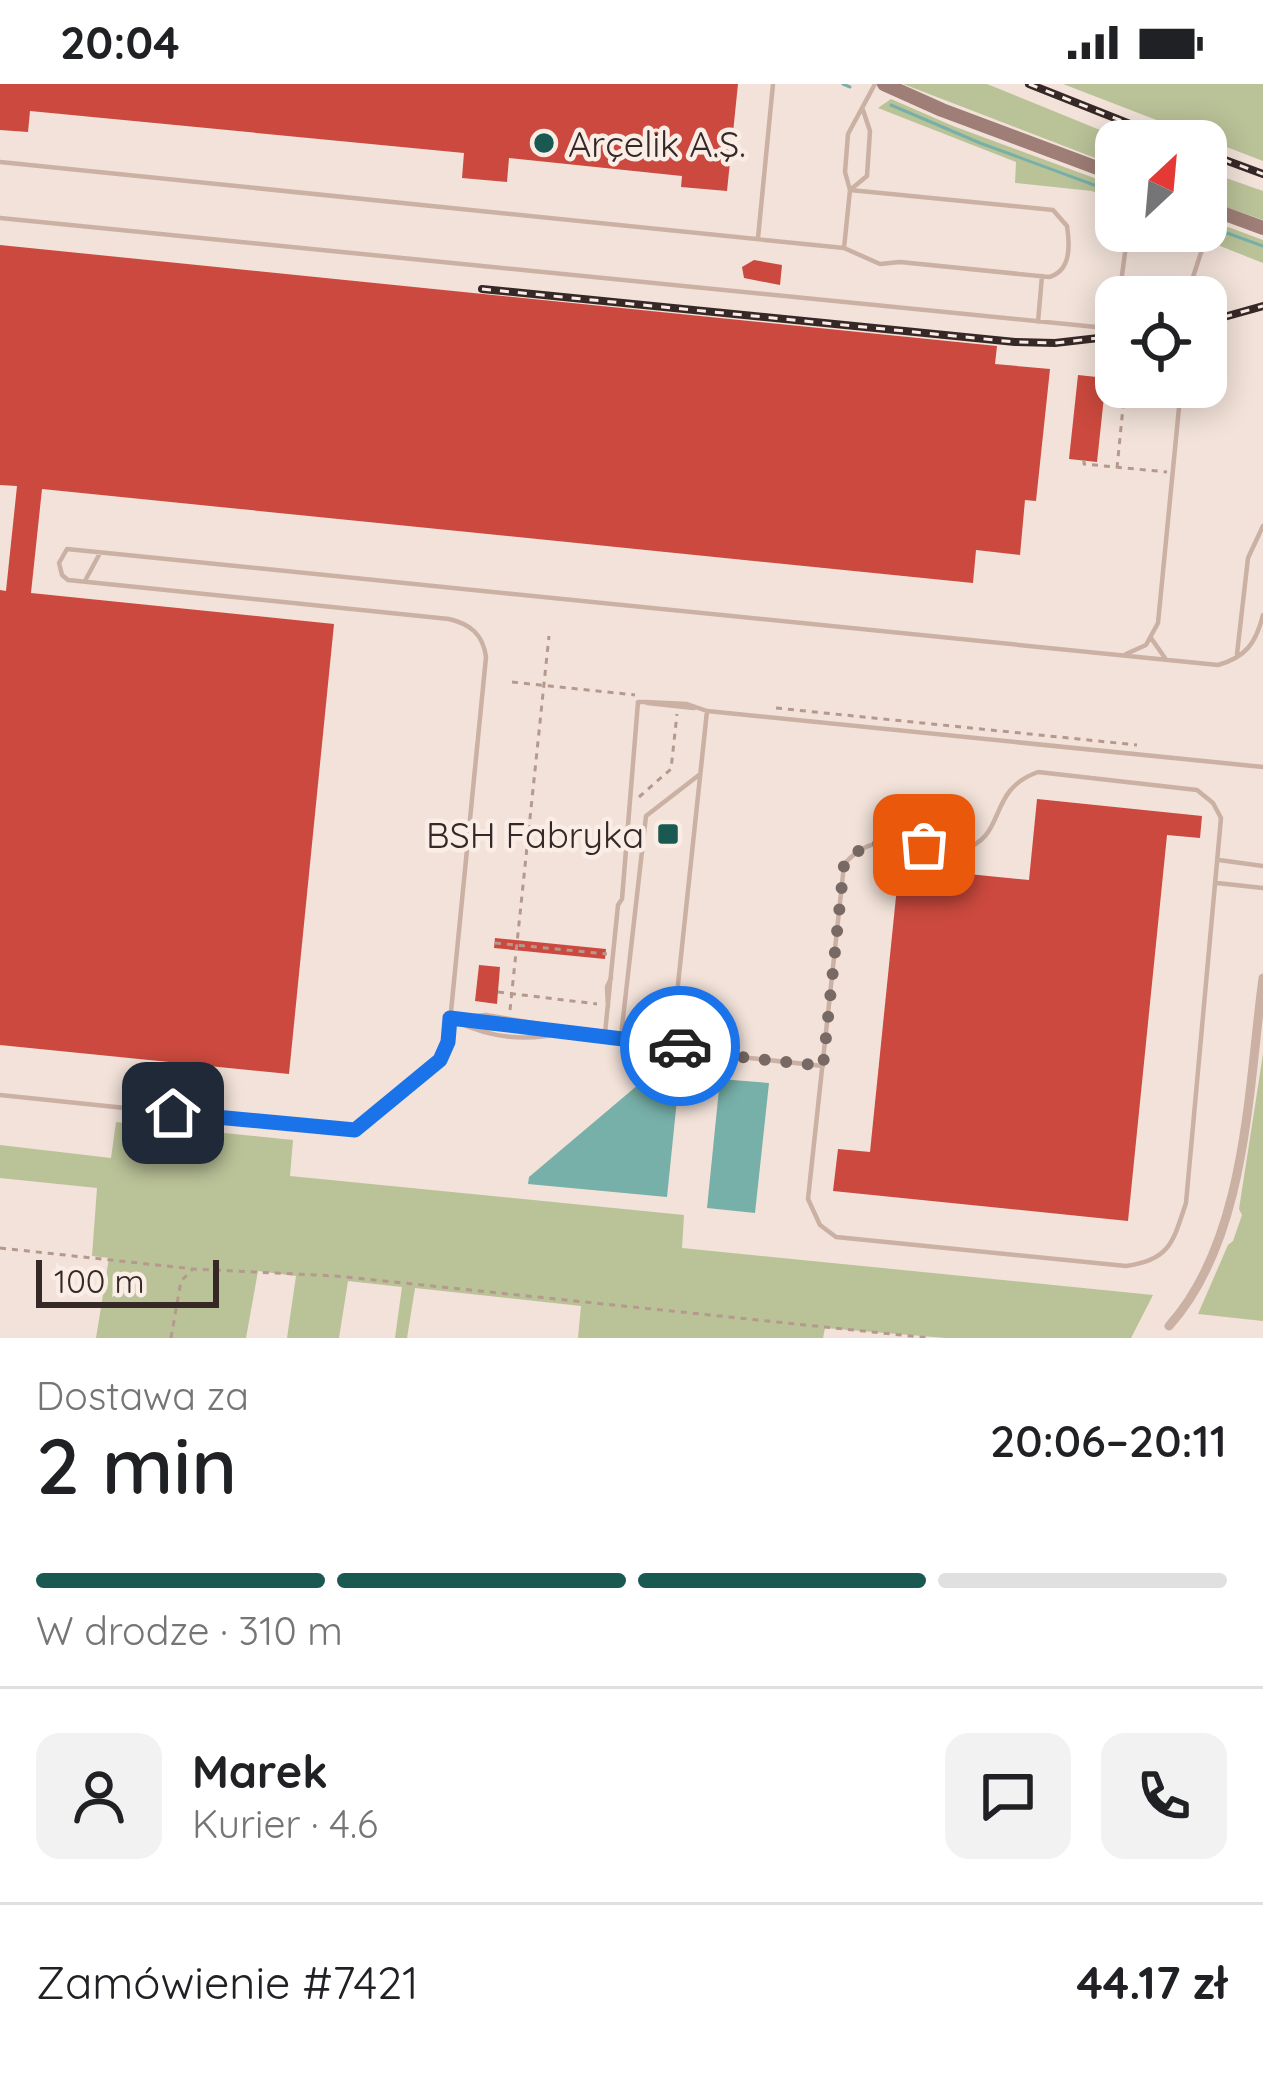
<!DOCTYPE html>
<html lang="pl">
<meta charset="utf-8">
<style>
body{margin:0;font-family:Quicksand,sans-serif;background:#f2f2f2;color:#202124;height:100vh;display:flex;flex-direction:column;font-size:45px;white-space:nowrap}
*{box-sizing:border-box;margin:0}
p{font-size:39px;color:#757577}
.icon{flex:none;width:66px;height:66px;fill:none;stroke:currentColor;stroke-width:2;stroke-linecap:round;stroke-linejoin:round}
.map{position:relative;height:1254px;overflow:hidden}
.details{display:flex;flex-direction:column;background:#fff;flex:1}
.details>*{flex:none}
.needle{width:78px;rotate:26deg}
.buttons{position:absolute;left:1095px;top:36px;display:grid;gap:24px}
.buttons a{display:grid;place-items:center;width:132px;height:132px;border-radius:24px;background:#fff;box-shadow:0 6px 30px #0003;font-size:60px}
.scale{position:absolute;left:36px;bottom:30px;width:183px;box-sizing:border-box;padding-left:12px;border:6px solid #362826;border-top:0;font-size:33px;line-height:42px;white-space:nowrap;color:#362826;-webkit-text-stroke:9px #faede5;paint-order:stroke}
.pin{position:absolute;display:grid;place-items:center;width:102px;height:102px;color:#fff;margin:-51px;border-radius:24px;box-shadow:0 6px 18px #0006}
.courier{position:absolute;display:grid;place-items:center;width:120px;height:120px;margin:-60px;border:9px solid #1a73e8;border-radius:50%;background:#fff;color:#222;box-shadow:0 3px 15px #0007}
.summary em{font-style:normal;font-weight:600}
.summary div{display:flex;flex-direction:column-reverse}
.summary{display:flex;align-items:center;justify-content:space-between;height:204px;padding:0 36px}
h1{font-size:78px;font-weight:600;line-height:90px}
.bar{display:grid;grid-template-columns:repeat(4,1fr);gap:18px 12px;align-content:center;height:144px;padding:0 36px}
.bar i{height:15px;border-radius:9px;background:#e0e0e0}
.bar .on{background:#1a5952}
.bar p{grid-column:span 4}
.line{display:flex;align-items:center;gap:30px;padding:0 36px;border-top:3px solid #e0e0e0}
.line div{flex:1}
.round{display:grid;place-items:center;flex:none;width:126px;height:126px;border-radius:24px;background:#f2f2f2}
.status{display:flex;justify-content:space-between;align-items:center;height:84px;padding:0 60px;background:#fff;direction:ltr}
.status svg{height:33px;fill:currentColor}
.map>svg:first-child{display:block}
</style>
<div class="status"><b>20:04</b><svg viewBox="0 0 49 12"><path d="M0 12V9h3v3zM5 12V6h3v6zM10 12V3h3v9zM15 12V0h3v12zM26 1h20v11H26zM47 4h2v5h-2z"/></svg></div>
<div class="map">
<svg width="1263" height="1254" viewBox="0 0 1263 1254">
<rect width="100%" height="100%" fill="#f2e2d9"/>
<path fill="#bac298" d="M903,0H987L1127,57H1116V82Z
M1063,0H1263V77Z
M891,15L953,42L1116,102V118L1092,107L1015,99L1016,78L878,24Z
M1206,87L1263,107V136L1206,116Z
M1228,143L1263,156V179L1210,158L1214,150Z
M1263,970V1237L1198,1230L1228,1161L1233,1157L1242,1131L1239,1125Z
M116,1038L293,1056L290,1092L684,1131L682,1164L1153,1211L1131,1254H946L825,1244L823,1254H578L581,1222L415,1204L407,1254H395L402,1203L348,1197L339,1254H287L296,1192L258,1187L246,1254H96L109,1174L92,1172L97,1104L0,1094V1061L111,1074Z"/>
<path fill="#77b0a9" d="M658,984L680,986L667,1113L528,1100L529,1093Z
M720,995L769,999L755,1129L707,1124Z"/>
<g fill="none" stroke-linecap="round" stroke-linejoin="round">
<path stroke="#77b0a9" stroke-width="3" d="M843,0L850,3
M891,21L980,59L1116,109
M1227,149L1263,162"/>
</g>
<path fill="#cb493e" d="M0,0H738L727,107L681,103L682,92L509,74L507,98L462,94L464,69L30,27L28,48L0,46Z
M0,161L997,262L995,280L1050,285L1036,417L1025,416L1020,471L976,466L973,499L42,405L31,509L334,540L289,990L0,961V506L6,507L17,402L0,401Z
M754,176L782,181L780,201L744,194L742,183Z
M1078,291L1106,294L1097,378L1069,375Z
M1037,715L1202,732L1200,754L1167,751L1128,1137L833,1107L838,1065L870,1068L899,783L1029,796Z
M495,854L606,865L605,875L494,864Z
M479,881L500,883L497,920L475,917Z"/>
<g fill="none" stroke-linecap="round" stroke-linejoin="round">
<path stroke="#b6998e" stroke-width="3" stroke-dasharray="6 6" stroke-linecap="butt" d="M1106,297L1116,298
M1084,376V380L1167,388
M1117,384L1125,303
M512,598L635,611
M776,624L1137,661
M639,713L671,685L677,630
M495,859L607,870
M498,908L597,920
M510,926L549,552
M0,1164L194,1185L336,1192L930,1254
M171,1254L181,1197L192,1186"/>
<path stroke="#cbb0a4" stroke-width="4.5" d="M0,78L844,164L850,106L845,88L848,50L875,0
M850,106L867,92L870,47L863,26
M0,134L1116,245
M758,154L773,0
M844,164L880,180L900,178L1049,193C1071,187 1070,162 1067,142L1053,126L850,106
M1119,213L1128,147
M1181,213L1192,196L1213,132
M1038,238L1042,192
M86,495L100,469
M1151,554L1165,574
M1126,570L1146,561L1158,539L1181,303
M1237,570L1248,474L1263,442
M645,618L687,620L707,627
M647,619L694,624
M1038,688L1197,706L1213,719L1221,734L1186,1119C1173,1158 1170,1176 1126,1182L836,1153L820,1141L808,1115L844,781C872,743 921,761 962,766C1009,752 985,707 1038,688Z
M1219,776L1263,782
M1217,799L1263,804
M608,923L607,903L611,894
M462,933L486,931L557,943
M450,934L672,957L707,627L1263,683
M455,937C493,955 525,957 566,949
M462,938L485,944L557,948
M605,949L618,821L622,815L638,618H645
M621,952L646,732L699,691
M672,957L694,968L823,982
M0,1011L346,1047L362,1043L440,976L448,958L486,573C483,550 470,540 449,535L68,496L62,491L59,479L67,465L1218,581C1246,573 1256,559 1263,531"/>
<path stroke="#cbb0a4" stroke-width="9" d="M1169,1242C1247,1155 1248,1005 1263,894"/>
<path stroke="#9e7e76" stroke-width="14" d="M884,0L942,26L1116,91
M1206,123L1263,144"/>
<g stroke="#362826" stroke-width="8">
<path id="rail" d="M1029,0L1173,57
M1206,69L1263,90
M482,205L1015,258L1055,259L1116,252
M1206,238L1263,222"/>
</g>
<use href="#rail" stroke="#faede5" stroke-width="3" stroke-dasharray="9" stroke-linecap="butt"/>
</g>
<g fill="none" stroke-linecap="round" stroke-linejoin="round">
<path stroke="#786965" stroke-width="12" stroke-dasharray="0 21.6" d="M680,962L694,968L823,982L844,781C866,752 891,758 924,761"/>
<path stroke="#1a73e8" stroke-width="15" d="M173,1029L355,1046L440,976L448,958L450,934L680,962"/>
</g>
<g fill="#1a5952" stroke="#faede5" stroke-width="4.5">
<circle cx="544" cy="59" r="12"/>
<rect x="656" y="738" width="24" height="24" rx="6"/>
</g>
<g text-anchor="middle" dominant-baseline="central" stroke-width="9" stroke-linejoin="round" paint-order="stroke">
<g font-size="36" fill="#362826" stroke="#faede5" text-anchor="start">
<text x="568" y="59">Arçelik A.Ş.</text>
<text x="644" y="750" text-anchor="end">BSH Fabryka</text>
</g>
</g>
</svg>
<div class="buttons">
<a><svg class="needle" viewBox="-14 -14 28 28"><path d="M0-13l5 13h-10z" fill="#e53935"/><path d="M0 13l5-13h-10z" fill="#757577"/></svg></a>
<a><svg class="icon" aria-label="locate" viewBox="0 0 24 24"><circle cx="12" cy="12" r="6"/><path d="M12 2v4M12 18v4M2 12h4M18 12h4"/></svg></a>
</div>
<div class="scale">100 m</div>
<div class="pin" style="left:924px;top:761px;background:#ea580c"><svg class="icon" aria-label="bag" viewBox="0 0 24 24"><path d="M5 8h14l-1 12H6zM9 8a3 3 0 0 1 6 0"/></svg></div>
<div class="pin" style="left:173px;top:1029px;background:#1f2937"><svg class="icon" aria-label="home" viewBox="0 0 24 24"><path d="M3 11l9-7 9 7M6 9v11h12V9"/></svg></div>
<div class="courier" style="left:680px;top:962px"><svg class="icon" aria-label="car" viewBox="0 0 24 24"><path d="M5 17H2v-5l4-1 3-4h7l3 4 3 1v5h-3M9 17h6M6 11h13"/><circle cx="7" cy="17" r="2"/><circle cx="17" cy="17" r="2"/></svg></div>
</div>
<section class="details">
<div class="summary"><div><h1>2 min</h1><p>Dostawa za</p></div><em>20:06–20:11</em></div>
<div class="bar"><i class="on"></i><i class="on"></i><i class="on"></i><i></i><p>W drodze · 310 m</p></div>
<div class="line" style="height:216px"><a class="round"><svg class="icon" aria-label="person" viewBox="0 0 24 24"><circle cx="12" cy="8" r="4"/><path d="M4 21q1-7 8-7t8 7"/></svg></a><div><b>Marek</b><p>Kurier · 4.6</p></div><a class="round"><svg class="icon" aria-label="chat" viewBox="0 0 24 24"><path d="M4 5h16v11H9l-5 4z"/></svg></a><a class="round"><svg class="icon" aria-label="phone" viewBox="0 0 24 24"><path d="M5 4h4l2 5-3 2q2 4 5 5l2-3 5 2v4C11 20 4 13 5 4z"/></svg></a></div>
<div class="line" style="height:156px"><div>Zamówienie #7421</div><b>44.17 zł</b></div>
</section>
